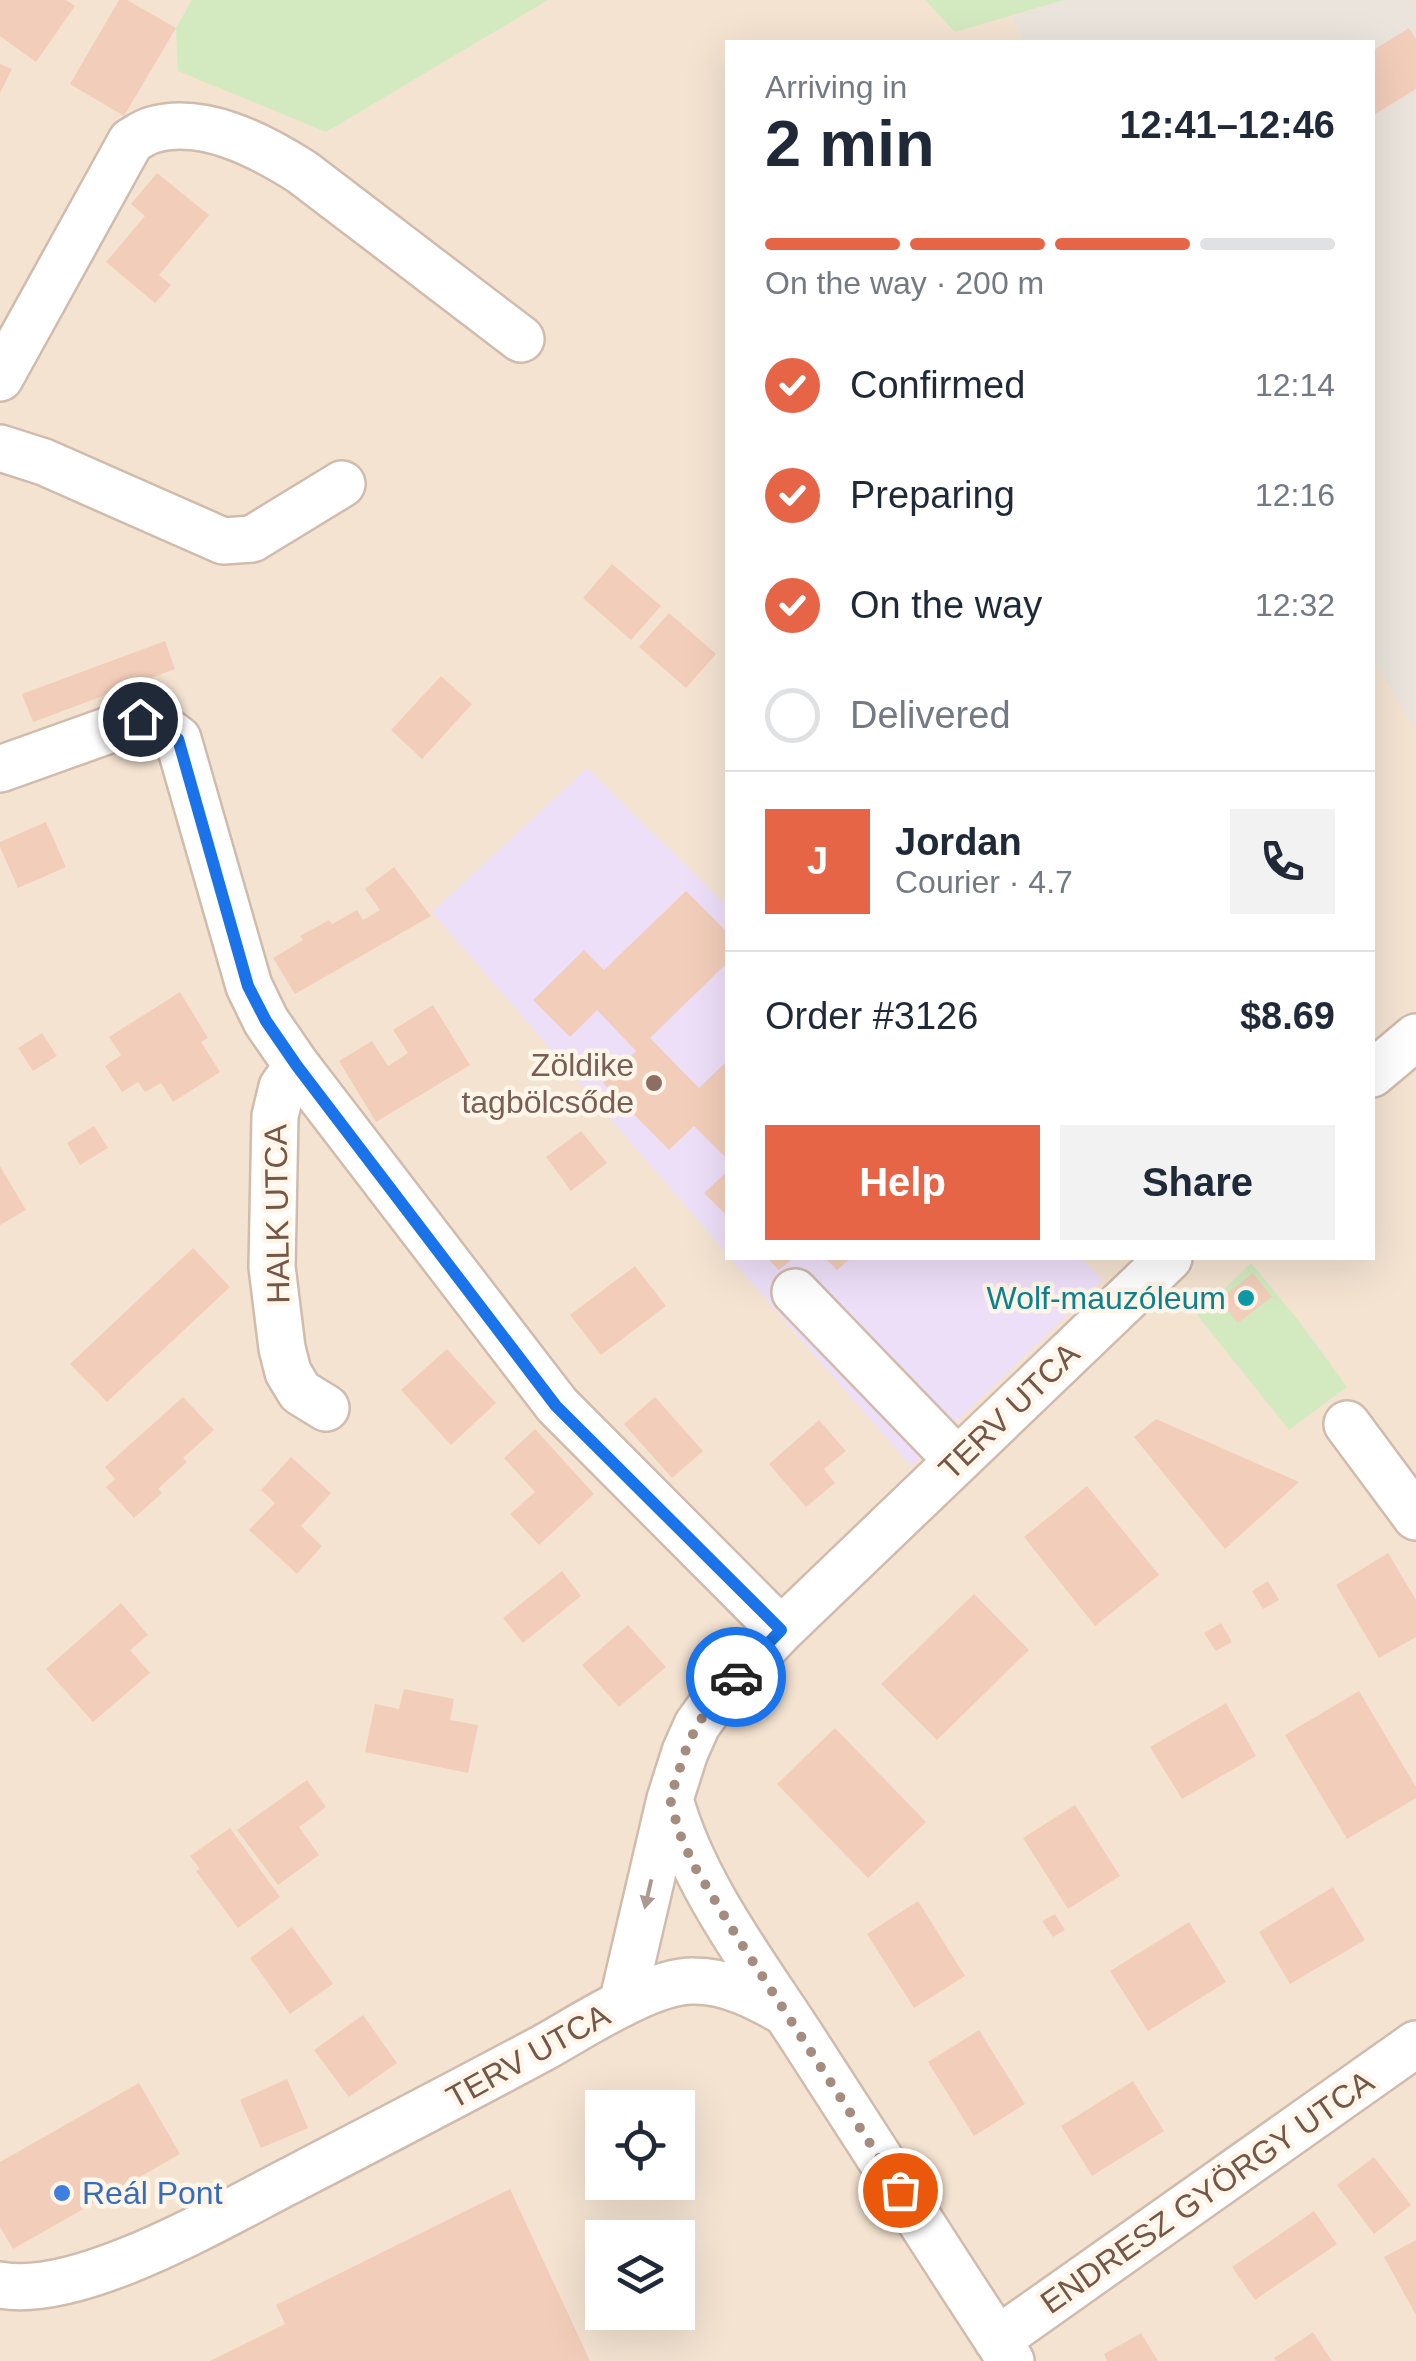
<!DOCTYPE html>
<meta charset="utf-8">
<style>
body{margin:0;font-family:Arial,sans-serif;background:#f2f2f3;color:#1f2937;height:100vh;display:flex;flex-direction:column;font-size:38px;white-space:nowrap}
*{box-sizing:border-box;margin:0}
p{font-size:32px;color:#747a83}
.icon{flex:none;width:55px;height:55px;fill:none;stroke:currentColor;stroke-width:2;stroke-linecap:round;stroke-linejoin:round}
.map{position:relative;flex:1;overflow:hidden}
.side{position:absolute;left:725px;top:40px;width:650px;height:1220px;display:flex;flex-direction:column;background:#fff;border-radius:0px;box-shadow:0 10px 40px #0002}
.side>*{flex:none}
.tools{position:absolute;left:585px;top:2090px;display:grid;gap:20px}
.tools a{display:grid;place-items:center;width:110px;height:110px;border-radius:0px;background:#fff;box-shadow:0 10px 40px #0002;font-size:50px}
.pin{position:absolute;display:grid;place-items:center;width:85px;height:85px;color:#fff;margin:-42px;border:5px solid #fff;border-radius:50%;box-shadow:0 2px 10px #0007}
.courier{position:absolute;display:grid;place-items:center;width:100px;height:100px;margin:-50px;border:8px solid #1a73e8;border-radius:50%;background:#fff;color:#222;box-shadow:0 2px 12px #0007}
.summary em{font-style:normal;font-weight:600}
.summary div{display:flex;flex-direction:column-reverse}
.summary{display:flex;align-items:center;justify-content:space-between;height:170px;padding:0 40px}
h1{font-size:65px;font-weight:600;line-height:75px}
.bar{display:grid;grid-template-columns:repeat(4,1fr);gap:15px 10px;align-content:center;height:120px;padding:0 40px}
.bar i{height:12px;border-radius:8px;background:#e0e1e3}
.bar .on{background:#e76547}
.bar p{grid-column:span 4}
.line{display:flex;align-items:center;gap:25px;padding:0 40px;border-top:2px solid #e0e1e3}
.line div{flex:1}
.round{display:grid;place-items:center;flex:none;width:105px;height:105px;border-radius:0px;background:#f2f2f3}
ol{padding:0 40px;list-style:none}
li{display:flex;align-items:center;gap:30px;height:110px}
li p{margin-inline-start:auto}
li .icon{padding:10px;border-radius:50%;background:#e76547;color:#fff;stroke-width:4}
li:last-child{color:#747a83}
li i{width:55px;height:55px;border:5px solid #e0e1e3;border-radius:50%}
.cta{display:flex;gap:20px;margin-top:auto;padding:20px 40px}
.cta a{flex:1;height:115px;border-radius:0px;background:#e76547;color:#fff;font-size:40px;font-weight:600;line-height:115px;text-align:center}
.cta a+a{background:#f2f2f3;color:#1f2937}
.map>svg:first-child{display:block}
</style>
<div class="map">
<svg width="1416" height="2361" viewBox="0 0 1416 2361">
<rect width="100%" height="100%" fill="#fcf1e3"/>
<path fill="#f4e3d1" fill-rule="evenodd" d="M0,0H1416V2361H0ZM728,42H1372V1258H728ZM602,2108H678V2182H602ZM602,2238H678V2312H602Z"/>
<path fill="#ebe4dd" d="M1064,0H1413L1416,5V731L1373,658L1372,42H1025L1012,17Z"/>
<path fill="#eedff8" d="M587,768L727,906V1254L432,912Z
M730,1258H1081L1103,1280L911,1466Z"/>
<path fill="#d3eac1" d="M192,0H548L326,132L178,71L176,28Z
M925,0H1064L955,32Z
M1251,1263L1299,1321L1347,1387L1289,1430L1197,1315Z"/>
<path fill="#f2ceba" d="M0,0H66L75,6L36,62L0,36Z
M119,0H127L176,28L124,116L70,84Z
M1409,28L1416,39V89L1372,116V51Z
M0,64L12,69L0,93Z
M157,173L209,215L159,275L171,285L155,303L106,262L145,216L131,204Z
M612,564L661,606L631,640L583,598Z
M669,613L716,654L686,688L639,647Z
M165,641L175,669L33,722L22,694Z
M441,676L472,704L422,759L391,730Z
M46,822L66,867L18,888L0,847V842Z
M394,867L431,916L295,994L273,958L303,940L300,936L329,920L332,924L357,910L363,920L380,910L365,889Z
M686,891L728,933V962L650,1038L699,1088L728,1060V1160L694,1126L669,1150L603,1083L636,1051L597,1010L570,1037L533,1000L584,950L604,970Z
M180,992L208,1038L201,1042L220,1072L173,1102L161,1083L145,1092L138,1082L122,1092L105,1066L121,1055L109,1037Z
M433,1005L470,1065L376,1122L339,1061L372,1041L388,1066L408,1053L393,1030Z
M42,1033L57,1056L33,1071L18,1048Z
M94,1126L108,1148L80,1165L67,1143Z
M581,1131L607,1163L571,1191L546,1157Z
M0,1166L26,1210L0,1225Z
M728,1171V1217L704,1193Z
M193,1248L230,1287L107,1402L70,1364Z
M767,1258H793L779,1270Z
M825,1258H851L837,1270Z
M635,1266L666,1306L601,1355L570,1315Z
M1253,1273L1272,1297L1238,1323L1219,1300Z
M447,1349L496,1403L451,1445L401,1390Z
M183,1397L214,1430L183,1458L187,1462L158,1489L162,1493L134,1518L106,1487L115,1479L105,1467Z
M655,1397L703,1451L672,1478L624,1424Z
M1156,1419L1233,1453L1299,1482L1225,1549L1134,1437Z
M819,1420L846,1451L824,1469L835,1483L806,1507L769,1464Z
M535,1429L594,1494L539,1545L510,1514L535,1492L504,1458Z
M291,1457L331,1493L301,1526L322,1546L297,1574L249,1530L275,1503L261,1490Z
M1087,1486L1159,1575L1095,1626L1024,1537Z
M1388,1553L1416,1600V1637L1379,1658L1336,1585Z
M562,1571L581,1596L523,1643L503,1618Z
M1268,1581L1279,1600L1263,1609L1252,1591Z
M974,1594L1029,1650L937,1740L881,1684Z
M121,1603L148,1635L130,1650L150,1673L93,1722L46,1669Z
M1221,1623L1232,1642L1216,1651L1204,1633Z
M628,1625L666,1667L619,1707L582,1665Z
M404,1689L454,1699L450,1720L478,1725L468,1773L365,1752L375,1704L399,1709Z
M1359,1691L1416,1787V1798L1347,1839L1285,1735Z
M1226,1703L1256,1756L1182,1799L1150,1747Z
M835,1728L926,1822L868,1878L777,1784Z
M307,1780L326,1807L299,1827L319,1855L278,1885L237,1830Z
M1075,1805L1120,1876L1068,1909L1023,1838Z
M230,1828L280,1897L238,1928L196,1871L200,1869L190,1856Z
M1333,1887L1365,1940L1290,1984L1259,1932Z
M918,1901L965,1976L914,2008L867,1934Z
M1055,1914L1065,1930L1053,1937L1042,1921Z
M1189,1922L1226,1982L1148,2031L1110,1971Z
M292,1927L333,1984L290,2014L250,1958Z
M363,2015L397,2063L349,2097L314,2050Z
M979,2030L1025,2104L974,2136L928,2062Z
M287,2079L308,2128L261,2148L240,2100Z
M1133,2081L1164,2131L1092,2176L1061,2126Z
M139,2083L180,2154L13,2249L0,2227V2162Z
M1374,2157L1411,2205L1374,2234L1337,2185Z
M510,2189L590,2361H210L285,2324L276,2305Z
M1314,2211L1337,2244L1255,2300L1232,2267Z
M1416,2240V2315L1384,2257Z
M1313,2332L1332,2361H1276L1274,2358Z
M1141,2333L1158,2361H1107L1104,2354Z"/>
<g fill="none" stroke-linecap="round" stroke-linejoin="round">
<g stroke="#d0bbac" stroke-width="50">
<path id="minor" d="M0,378L131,141C138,137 145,132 152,130C203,115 261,146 302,172L521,339
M0,448L44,462L223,541L252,539L342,484
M0,769L140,719L162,727L178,739L249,986L266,1021L297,1066L557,1405L781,1630
M297,1066L282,1087L275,1116L272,1267L282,1348L288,1372L300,1392L326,1408
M1372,1074L1416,1037
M795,1292L957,1460
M1347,1424L1416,1517
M670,1799C693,1884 755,1965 803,2039C872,2146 941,2254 1011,2361
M622,2004L670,1799L685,1752L697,1725L718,1696L781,1630L1169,1258
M0,2285C80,2300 222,2215 295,2178C378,2135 461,2092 543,2048C581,2027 651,1980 694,1981C728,1981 758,1997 786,2013
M997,2340L1416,2044"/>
</g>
<use href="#minor" stroke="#fff" stroke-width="45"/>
</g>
<defs><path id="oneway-solid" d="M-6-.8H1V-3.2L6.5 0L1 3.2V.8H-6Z" transform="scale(2.5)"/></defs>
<use fill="#ac9a92" href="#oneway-solid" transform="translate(648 1894) rotate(103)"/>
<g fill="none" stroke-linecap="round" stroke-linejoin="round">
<path stroke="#a48d7f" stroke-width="10" stroke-dasharray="0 18" d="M736,1677L718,1696L697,1725L685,1752L670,1799L679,1832L693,1864L737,1937L900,2190"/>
<path stroke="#1a73e8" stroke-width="12" d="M140,719L162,727L178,739L248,986L266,1021L297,1066L556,1406L781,1630L736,1677"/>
</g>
<circle fill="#8d6e63" stroke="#fff6e9" stroke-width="4" cx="654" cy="1083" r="10"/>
<circle fill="#0f9aa8" stroke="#fff6e9" stroke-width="4" cx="1246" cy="1298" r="10"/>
<circle fill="#3f7fe0" stroke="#fff6e9" stroke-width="4" cx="62" cy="2193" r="10"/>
<g text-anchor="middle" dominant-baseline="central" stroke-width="9" stroke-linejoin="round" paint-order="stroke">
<g font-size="32" fill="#785e54" stroke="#fff6e9" text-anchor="end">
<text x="634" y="1065">Zöldike<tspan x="634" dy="37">tagbölcsőde</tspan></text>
</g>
<g font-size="32" fill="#745749" stroke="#fff6e9">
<text transform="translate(277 1214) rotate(-91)">HALK UTCA</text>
<text transform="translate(1009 1411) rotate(-44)">TERV UTCA</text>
<text transform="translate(528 2056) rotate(-29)">TERV UTCA</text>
<text transform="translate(1207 2192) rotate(-35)">ENDRESZ GYÖRGY UTCA</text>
</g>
<g font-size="32" fill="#0d838f" stroke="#fff6e9" text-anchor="end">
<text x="1226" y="1298">Wolf-mauzóleum</text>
</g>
<g font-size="32" fill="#366cbe" stroke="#fff6e9" text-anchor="start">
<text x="82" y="2193">Reál Pont</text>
</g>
</g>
</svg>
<div class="tools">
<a><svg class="icon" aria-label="locate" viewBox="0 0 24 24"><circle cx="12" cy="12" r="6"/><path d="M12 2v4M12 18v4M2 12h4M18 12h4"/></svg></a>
<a><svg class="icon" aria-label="layers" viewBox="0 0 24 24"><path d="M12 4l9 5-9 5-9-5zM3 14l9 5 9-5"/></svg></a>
</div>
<div class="pin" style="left:900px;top:2190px;background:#ea580c"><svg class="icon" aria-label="bag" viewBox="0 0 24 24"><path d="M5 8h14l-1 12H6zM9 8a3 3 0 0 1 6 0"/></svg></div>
<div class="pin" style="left:140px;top:719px;background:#1f2937"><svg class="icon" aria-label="home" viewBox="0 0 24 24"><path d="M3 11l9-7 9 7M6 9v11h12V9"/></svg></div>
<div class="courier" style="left:736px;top:1677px"><svg class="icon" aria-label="car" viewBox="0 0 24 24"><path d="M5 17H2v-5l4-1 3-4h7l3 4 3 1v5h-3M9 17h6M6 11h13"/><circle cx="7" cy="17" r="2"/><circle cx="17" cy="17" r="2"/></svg></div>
<section class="side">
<div class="summary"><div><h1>2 min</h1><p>Arriving in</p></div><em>12:41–12:46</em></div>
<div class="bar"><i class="on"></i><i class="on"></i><i class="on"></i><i></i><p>On the way · 200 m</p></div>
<ol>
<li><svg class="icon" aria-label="check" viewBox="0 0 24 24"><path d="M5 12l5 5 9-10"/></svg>Confirmed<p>12:14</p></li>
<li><svg class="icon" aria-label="check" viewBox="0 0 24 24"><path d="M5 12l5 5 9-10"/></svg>Preparing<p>12:16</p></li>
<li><svg class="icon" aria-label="check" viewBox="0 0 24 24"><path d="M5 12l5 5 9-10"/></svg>On the way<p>12:32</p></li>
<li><i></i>Delivered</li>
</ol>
<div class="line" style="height:180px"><b class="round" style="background:#e76547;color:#fff">J</b><div><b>Jordan</b><p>Courier · 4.7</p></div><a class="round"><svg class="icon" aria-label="phone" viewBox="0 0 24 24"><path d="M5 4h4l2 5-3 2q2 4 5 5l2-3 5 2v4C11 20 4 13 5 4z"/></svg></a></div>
<div class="line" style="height:130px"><div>Order #3126</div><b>$8.69</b></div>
<div class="cta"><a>Help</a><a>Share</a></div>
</section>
</div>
